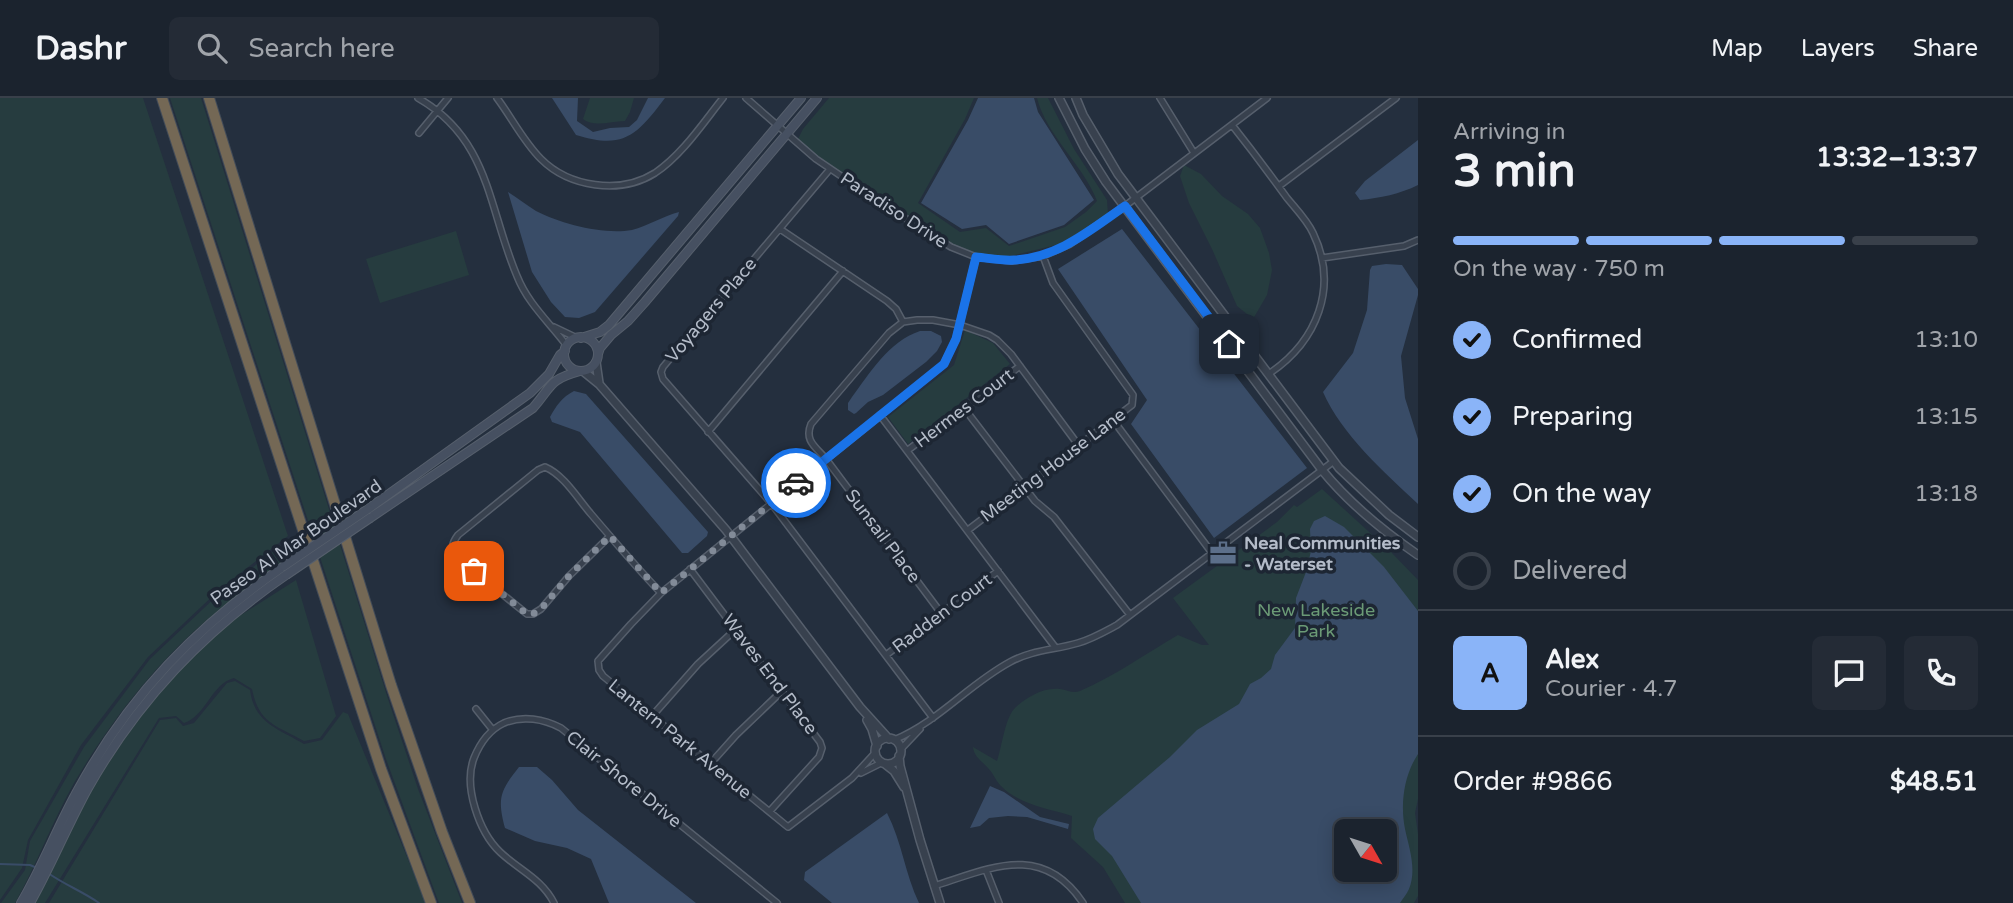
<!DOCTYPE html>
<meta charset="utf-8">
<style>
body{margin:0;font-family:"Varela Round",sans-serif;background:#242b36;color:#f1f3f6;height:100vh;display:flex;flex-direction:column;font-size:26px;white-space:nowrap}
*{box-sizing:border-box;margin:0}
p{font-size:23px;color:#a0a4aa}
.icon{flex:none;width:38px;height:38px;fill:none;stroke:currentColor;stroke-width:2;stroke-linecap:round;stroke-linejoin:round}
.map{position:relative;flex:1;overflow:hidden}
.sheet{display:flex;flex-direction:column;background:#1b232e;width:595px}
.sheet>*{flex:none}
.needle{width:46px;rotate:129deg}
.tools{position:absolute;left:1334px;top:721px;display:grid;gap:14px}
.tools a{display:grid;place-items:center;width:63px;height:63px;border-radius:10px;background:#1b232e;box-shadow:0 4px 18px #0003,0 0 0 2px #39404a;font-size:35px}
.pin{position:absolute;display:grid;place-items:center;width:60px;height:60px;color:#fff;margin:-30px;border-radius:14px;box-shadow:0 4px 10px #0006}
.courier{position:absolute;display:grid;place-items:center;width:70px;height:70px;margin:-35px;border:5px solid #1a73e8;border-radius:50%;background:#fff;color:#222;box-shadow:0 2px 9px #0007}
.head em{font-style:normal;font-weight:800}
.head div{display:flex;flex-direction:column-reverse}
.head{display:flex;align-items:center;justify-content:space-between;height:119px;padding:0 35px}
h1{font-size:46px;font-weight:800;line-height:52px}
.bar{display:grid;grid-template-columns:repeat(4,1fr);gap:10px 7px;align-content:center;height:84px;padding:0 35px}
.bar i{height:9px;border-radius:5px;background:#39404a}
.bar .selected{background:#8ab4f8}
.bar p{grid-column:span 4}
.line{display:flex;align-items:center;gap:18px;padding:0 35px;border-top:2px solid #39404a}
.line div{flex:1}
.round{display:grid;place-items:center;flex:none;width:74px;height:74px;border-radius:10px;background:#242b36}
ol{padding:0 35px;list-style:none}
li{display:flex;align-items:center;gap:21px;height:77px}
li p{margin-inline-start:auto}
li .icon{padding:7px;border-radius:50%;background:#8ab4f8;color:#111;stroke-width:4}
li:last-child{color:#a0a4aa}
li i{width:38px;height:38px;border:4px solid #39404a;border-radius:50%}
header{display:flex;align-items:center;gap:42px;box-sizing:border-box;height:98px;padding:0 35px;background:#1b232e;border-bottom:2px solid #39404a}
header strong{font-size:33px}
nav{display:flex;gap:38px;margin-inline-start:auto;font-size:24px}
.search{width:490px;height:63px;background:#242b36;display:flex;align-items:center;gap:18px;box-sizing:border-box;padding:0 24px;border-radius:10px;color:#a0a4aa;font-size:26px}
main{display:flex;flex:1;min-height:0}
.map>svg:first-child{display:block}
</style>
<header>
<strong>Dashr</strong>
<div class="search"><svg class="icon" aria-label="search" viewBox="0 0 24 24"><circle cx="10" cy="10" r="6"/><path d="M15 15l6 6"/></svg>Search here</div>
<nav><a>Map</a><a>Layers</a><a>Share</a></nav>
</header>
<main>
<div class="map">
<svg width="1418" height="805" viewBox="0 0 1418 805">
<rect width="100%" height="100%" fill="#242f3e"/>
<path fill="#263c3f" fill-rule="evenodd" d="M0,0H143L288,438L219,492L148,559L81,647L28,742L22,770L0,802Z
M170,0H201L388,601L418,691L462,805H439L386,661Z
M590,0H634L630,14L625,23C611,23 594,30 583,21Z
M829,0H974L965,21L918,105L960,134L986,130L1009,148L1065,129L1086,114L1097,103C1084,68 1046,37 1037,0H1048L1074,51L1107,102L1108,116L1064,145L1007,159L974,155L952,146L879,101L818,59L798,41L803,31Z
M1184,67L1201,76L1222,98L1248,116L1260,130L1269,155L1272,172L1267,197L1253,221L1237,208L1212,151L1189,105L1180,78Z
M456,133L469,177L380,205L366,161Z
M965,232L993,245L1010,266L908,346L888,319L954,267Z
M1322,391L1390,453L1418,482V701L1415,715L1418,736V798L1414,805H1125L1103,769L1071,740L1072,718C1047,710 1020,707 1001,688C995,682 994,676 988,670C982,663 974,659 973,649L997,663C1002,649 1005,618 1016,609C1027,599 1044,589 1060,591C1067,592 1073,596 1080,593C1115,578 1145,556 1178,537L1202,547H1209L1173,500L1277,424L1294,407L1297,409ZM1346,733H1384V772H1346Z
M285,444L290,460C262,479 234,499 208,521C154,567 110,624 74,685C52,724 37,766 15,805H1L25,772L30,743L84,649L150,561L221,494Z
M296,482L336,618L320,640L304,643C276,627 259,626 252,591L234,580C211,586 206,618 184,625L176,618L159,620L45,805H34L95,682L138,620L175,575L216,536L233,522Z
M235,583L250,592C254,625 279,631 304,646L322,642L343,614L348,616L426,805H49L160,622L176,620L183,628L194,625L227,585Z"/>
<path fill="#394c67" fill-rule="evenodd" d="M552,0H578L577,23L593,34L610,30L629,29L637,22L648,0H665C637,37 624,52 576,37Z
M978,0H1034L1038,14L1094,102L1064,127L1009,146L986,127L962,131L921,105L968,22Z
M1418,42V87C1400,96 1380,100 1360,102L1355,95L1365,83Z
M508,94C518,100 526,107 536,113C562,126 603,137 632,132C648,128 663,118 679,114L678,118L595,214L579,220L565,219L551,204L532,174Z
M1122,131L1307,370L1214,440L1131,326L1147,302L1058,171Z
M1386,166L1402,167L1418,191V197L1401,258L1405,300L1418,341V406C1385,375 1341,336 1323,294L1353,255L1367,212L1370,172L1372,168Z
M920,233H931L941,238L942,244L937,253L926,264L883,297L868,304L856,315L854,316L848,312V305L852,299C870,275 889,243 920,233Z
M574,293L586,296L708,434L707,438L688,455H682L580,334L552,324L550,319C556,308 562,299 574,293Z
M1325,418L1344,429L1384,469L1418,513V656C1404,677 1400,706 1405,731C1409,750 1417,771 1409,791C1407,796 1403,800 1400,805H1141L1112,758L1095,741L1093,731L1098,720L1170,659L1197,632L1239,606L1250,586L1261,580L1271,571L1275,557L1295,530L1296,500L1306,474L1311,453L1310,431L1314,423ZM1346,733H1384V772H1346Z
M519,669H537L552,682L578,712L696,805H609L591,761L567,750L535,743L505,730C497,700 500,693 519,669Z
M990,688L1004,694L1040,719L1069,726L1068,731L1027,719L1008,718L989,720L980,728L970,730Z
M887,715C902,744 905,776 919,805H832L804,782L805,774Z"/>
<g fill="none" stroke-linecap="round" stroke-linejoin="round">
<path stroke="#394c67" stroke-width="2" d="M0,766L30,767L37,770
M48,775C65,787 82,793 99,805"/>
<g stroke="#565f6c" stroke-width="8">
<path id="minor" d="M418,0C490,41 488,110 517,178C528,206 550,225 567,248
M497,0C512,20 523,43 541,61C569,89 620,97 655,75C682,57 703,25 723,0
M746,0L816,61L878,103L951,149L976,159L1012,163L1043,158L1070,146L1125,108L1267,0
M1160,0L1194,55
M1232,27C1251,51 1269,75 1287,100C1296,111 1307,122 1313,135C1339,189 1317,243 1270,275
M419,35L448,0
M830,71L663,269L661,274L663,281L771,405L933,620
M1279,88L1396,0
M780,131L887,203L896,211L903,224
M1322,160L1404,148L1418,142
M554,229L577,240
M964,310L1035,403L1054,419L1130,517
M880,317L1055,549
M1113,322L1212,455
M708,334L843,173
M908,352L1020,268
M968,432L1132,307L1133,297L1053,185L1043,158
M610,438L569,478L541,511L533,516H527L456,459C451,449 452,445 458,437L538,372L545,369C564,377 578,401 591,416C614,443 637,470 661,495
M690,471L820,644L822,650L819,659L770,713
M941,515L826,361C816,349 804,343 811,326L889,235L903,224L917,222H933L960,227L989,237L997,242L1011,256L1079,348
M886,557L998,473
M476,611L492,631
M653,617L698,566L736,531
M894,642C938,624 969,586 1010,564C1032,552 1054,552 1078,545C1092,541 1104,534 1117,527L1334,363
M901,651L920,631
M875,655L852,680L788,729L603,578L599,572L598,563L631,526L661,495L944,266L956,241L976,159
M711,665L736,637L782,593
M861,675L881,665
M986,772L999,805
M934,788C991,770 1042,744 1083,805
M554,805C542,781 519,772 500,754C479,734 463,688 474,660C480,645 489,632 504,625C523,617 544,621 561,630L777,805"/>
</g>
<g stroke="#565f6c" stroke-width="10">
<path id="tertiary" d="M1059,0L1085,51L1106,84L1322,372C1349,405 1383,433 1418,457
M1076,0L1083,17L1118,76L1339,370L1389,417L1418,439
M596,264L599,285
M583,273L599,286L726,432L860,609L889,641
M867,622L872,631L877,648
M875 653a13 13 0 1 1 26 0a13 13 0 1 1-26 0Z
M899,658L900,668L920,742L940,805
M885,666L894,673L904,689"/>
</g>
<g stroke="#565f6c" stroke-width="10">
<path id="secondary" d="M564 256a17 17 0 1 1 34 0a17 17 0 1 1-34 0Z
M581,240L600,234L609,227L801,0
M598,256L600,250L611,237L628,223L645,204L817,0
M368,411L530,295L549,276L560,257L565,253
M370,420L533,310C553,287 548,282 580,273
M21,805C43,768 58,727 79,690C130,597 197,528 284,468
M30,805C51,768 67,728 88,690C138,602 203,534 286,477"/>
</g>
<g stroke="#434c59" stroke-width="12">
<path id="motorway" d="M162,0L381,671L431,805
M209,0L391,587L442,734L470,805"/>
</g>
<use href="#minor" stroke="#38414e" stroke-width="5"/>
<use href="#tertiary" stroke="#38414e" stroke-width="7"/>
<use href="#secondary" stroke="#465061" stroke-width="8"/>
<use href="#motorway" stroke="#746855" stroke-width="10"/>
<g stroke="#565f6c" stroke-width="10" stroke-linecap="butt">
<path id="secondary-bridge" d="M284,468L368,411
M286,477L370,420"/>
</g>
<use href="#secondary-bridge" stroke="#465061" stroke-width="8"/>
</g>
<g fill="none" stroke-linecap="round" stroke-linejoin="round">
<path stroke="#828b98" stroke-width="7" stroke-dasharray="0 12.6" d="M474,473L527,516H533L541,511L569,478L610,438L661,495L796,385"/>
<path stroke="#1a73e8" stroke-width="9" d="M796,385L944,266L956,241L976,159C988,160 1002,163 1014,162C1058,160 1090,132 1125,108L1229,246"/>
</g>
<defs>
<g id="office-bare" transform="scale(2.1)"><path d="M-6-3h4V-5.5h4V-3h4V5H-6ZM-1-4.5V-3h2v-1.5ZM-6 0V1H6V0Z" fill="#5c6f8a" stroke="#1d2633" stroke-width="2.5" paint-order="stroke"/></g>
</defs>
<g fill-rule="evenodd">
<use href="#office-bare" x="1223" y="455"/>
</g>
<g text-anchor="middle" dominant-baseline="central" stroke-width="7" stroke-linejoin="round" paint-order="stroke">
<g font-size="18" fill="#b4bcc9" stroke="#1d2633">
<text transform="translate(894 112) rotate(33)">Paradiso Drive</text>
<text transform="translate(711 212) rotate(-50)">Voyagers Place</text>
<text transform="translate(964 310) rotate(-37)">Hermes Court</text>
<text transform="translate(1053 367) rotate(-37)">Meeting House Lane</text>
<text transform="translate(883 438) rotate(53)">Sunsail Place</text>
<text transform="translate(296 444) rotate(-35)">Paseo Al Mar Boulevard</text>
<text transform="translate(942 515) rotate(-37)">Radden Court</text>
<text transform="translate(770 576) rotate(53)">Waves End Place</text>
<text transform="translate(680 641) rotate(39)">Lantern Park Avenue</text>
<text transform="translate(624 681) rotate(39)">Clair Shore Drive</text>
</g>
<g font-size="18" font-weight="bold" fill="#b4bcc9" stroke="#1d2633" text-anchor="start">
<text x="1244" y="445">Neal Communities<tspan x="1244" dy="21">- Waterset</tspan></text>
</g>
<g font-size="18" fill="#6b9a76" stroke="#1d2633">
<text x="1316" y="512">New Lakeside<tspan x="1316" dy="21">Park</tspan></text>
</g>
</g>
</svg>
<div class="tools">
<a><svg class="needle" viewBox="-14 -14 28 28"><path d="M0-13l5 13h-10z" fill="#e53935"/><path d="M0 13l5-13h-10z" fill="#a0a4aa"/></svg></a>
</div>
<div class="pin" style="left:474px;top:473px;background:#ea580c"><svg class="icon" aria-label="bag" viewBox="0 0 24 24"><path d="M5 8h14l-1 12H6zM9 8a3 3 0 0 1 6 0"/></svg></div>
<div class="pin" style="left:1229px;top:246px;background:#1f2937"><svg class="icon" aria-label="home" viewBox="0 0 24 24"><path d="M3 11l9-7 9 7M6 9v11h12V9"/></svg></div>
<div class="courier" style="left:796px;top:385px"><svg class="icon" aria-label="car" viewBox="0 0 24 24"><path d="M5 17H2v-5l4-1 3-4h7l3 4 3 1v5h-3M9 17h6M6 11h13"/><circle cx="7" cy="17" r="2"/><circle cx="17" cy="17" r="2"/></svg></div>
</div>
<section class="sheet">
<div class="head"><div><h1>3 min</h1><p>Arriving in</p></div><em>13:32–13:37</em></div>
<div class="bar"><i class="selected"></i><i class="selected"></i><i class="selected"></i><i></i><p>On the way · 750 m</p></div>
<ol>
<li><svg class="icon" aria-label="check" viewBox="0 0 24 24"><path d="M5 12l5 5 9-10"/></svg>Confirmed<p>13:10</p></li>
<li><svg class="icon" aria-label="check" viewBox="0 0 24 24"><path d="M5 12l5 5 9-10"/></svg>Preparing<p>13:15</p></li>
<li><svg class="icon" aria-label="check" viewBox="0 0 24 24"><path d="M5 12l5 5 9-10"/></svg>On the way<p>13:18</p></li>
<li><i></i>Delivered</li>
</ol>
<div class="line" style="height:126px"><b class="round" style="background:#8ab4f8;color:#111">A</b><div><b>Alex</b><p>Courier · 4.7</p></div><a class="round"><svg class="icon" aria-label="chat" viewBox="0 0 24 24"><path d="M4 5h16v11H9l-5 4z"/></svg></a><a class="round"><svg class="icon" aria-label="phone" viewBox="0 0 24 24"><path d="M5 4h4l2 5-3 2q2 4 5 5l2-3 5 2v4C11 20 4 13 5 4z"/></svg></a></div>
<div class="line" style="height:91px"><div>Order #9866</div><b>$48.51</b></div>
</section>
</main>
